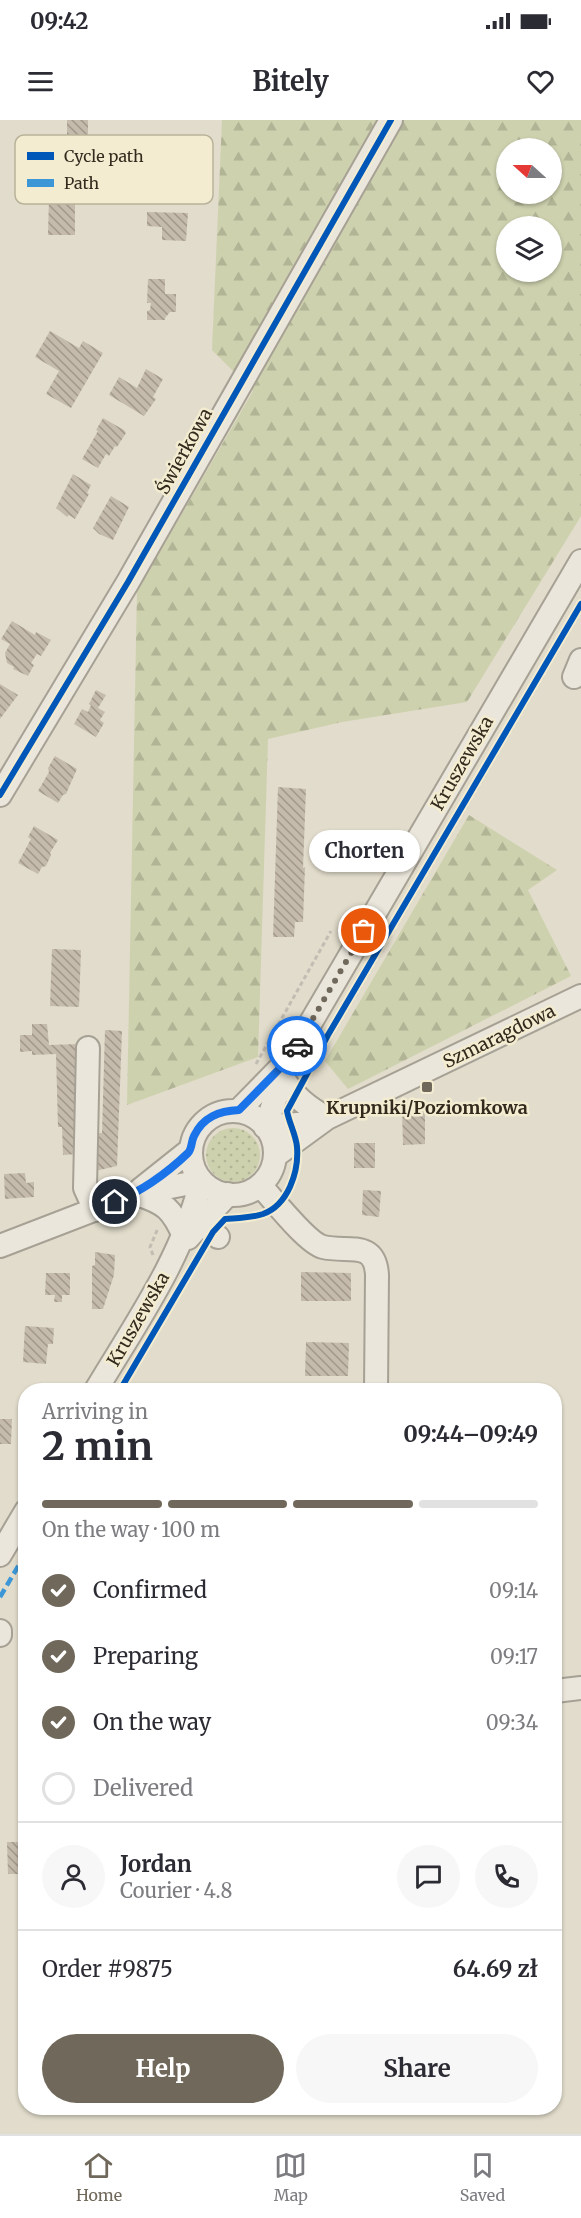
<!DOCTYPE html>
<meta charset="utf-8">
<style>
body{margin:0;font-family:Merriweather,serif;background:#f7f7f7;color:#2b2b33;height:100vh;display:flex;flex-direction:column;font-size:22px;white-space:nowrap}
*{box-sizing:border-box;margin:0}
p{font-size:20px;color:#7c7c81}
.icon{flex:none;width:33px;height:33px;fill:none;stroke:currentColor;stroke-width:2;stroke-linecap:round;stroke-linejoin:round}
.map{position:relative;flex:1;overflow:hidden}
.panel{position:absolute;left:18px;top:1263px;width:544px;height:732px;display:flex;flex-direction:column;background:#fff;border-radius:24px;box-shadow:0 2px 4px #0004}
.panel>*{flex:none}
.needle{width:39px;rotate:291deg}
.tools{position:absolute;left:496px;top:18px;display:grid;gap:12px}
.tools a{display:grid;place-items:center;width:66px;height:66px;border-radius:50%;background:#fff;box-shadow:0 2px 4px #0004;font-size:30px}
.pin{position:absolute;display:grid;place-items:center;width:51px;height:51px;color:#fff;margin:-26px;border:3px solid #fff;border-radius:50%;box-shadow:0 2px 6px #0007}
.courier{position:absolute;display:grid;place-items:center;width:60px;height:60px;margin:-30px;border:4px solid #1a73e8;border-radius:50%;background:#fff;color:#222;box-shadow:0 2px 8px #0007}
.bubble{position:absolute;height:42px;border-radius:21px;background:#fff;box-shadow:0 2px 4px #0004;font-size:20px;font-weight:700;line-height:42px;text-align:center}
.summary em{font-style:normal;font-weight:700}
.summary div{display:flex;flex-direction:column-reverse}
.summary{display:flex;align-items:center;justify-content:space-between;height:102px;padding:0 24px}
h1{font-size:39px;font-weight:700;line-height:45px}
.bar{display:grid;grid-template-columns:repeat(4,1fr);gap:9px 6px;align-content:center;height:72px;padding:0 24px}
.bar i{height:8px;border-radius:4px;background:#e1e1e2}
.bar .on{background:#70685a}
.bar p{grid-column:span 4}
.line{display:flex;align-items:center;gap:15px;padding:0 24px;border-top:2px solid #e1e1e2}
.line div{flex:1}
.round{display:grid;place-items:center;flex:none;width:63px;height:63px;border-radius:32px;background:#f7f7f7}
ol{padding:0 24px;list-style:none}
li{display:flex;align-items:center;gap:18px;height:66px}
li p{margin-inline-start:auto}
li .icon{padding:6px;border-radius:50%;background:#70685a;color:#fff;stroke-width:4}
li:last-child{color:#7c7c81}
li i{width:33px;height:33px;border:3px solid #e1e1e2;border-radius:50%}
.action{display:flex;gap:12px;margin-top:auto;padding:12px 24px}
.action a{flex:1;height:69px;border-radius:36px;background:#70685a;color:#fff;font-size:24px;font-weight:700;line-height:69px;text-align:center}
.action a+a{background:#f7f7f7;color:#2b2b33}
.status{display:flex;justify-content:space-between;align-items:center;height:42px;padding:0 30px;background:#fff;direction:ltr}
.status svg{height:16px;fill:currentColor}
header{display:flex;justify-content:space-between;align-items:center;height:78px;padding:0 24px;background:#fff;font-size:27px;font-weight:700}
.tabs{display:flex;justify-content:space-around;align-items:center;height:84px;border-top:2px solid #e1e1e2;background:#fff;font-size:16px;color:#7c7c81}
.tabs a{display:grid;justify-items:center;gap:3px}
.tabs .on{color:#70685a}
.map>svg:first-child{display:block}
</style>
<div class="status"><b>09:42</b><svg viewBox="0 0 49 12"><path d="M0 12V9h3v3zM5 12V6h3v6zM10 12V3h3v9zM15 12V0h3v12zM26 1h20v11H26zM47 4h2v5h-2z"/></svg></div>
<header><svg class="icon" aria-label="menu" viewBox="0 0 24 24"><path d="M4 6h16M4 12h16M4 18h16"/></svg>Bitely<svg class="icon" aria-label="heart" viewBox="0 0 24 24"><path d="M12 20l-8-8c-3-5 5-10 8-4 3-6 11-1 8 4z"/></svg></header>
<div class="map">
<svg width="581" height="2014" viewBox="0 0 581 2014">
<defs>
<pattern id="grass-dots" width="8" height="8" patternUnits="userSpaceOnUse" patternTransform="scale(1.5)"><rect width="8" height="8" fill="#ced1ae"/><path d="M2 2h.1M6 6h.1" fill="none" stroke="#b1b495" stroke-width="1.8" stroke-linecap="round"/></pattern>
<pattern id="forest-firs" width="22" height="20" patternUnits="userSpaceOnUse" patternTransform="scale(1.5)"><rect width="22" height="20" fill="#ced1ae"/><path d="M5 1l3.5 6h-7zM16 11l3.5 6h-7z" fill="#b1b495"/></pattern>
<pattern id="building-back-hatch" width="6" height="6" patternUnits="userSpaceOnUse" patternTransform="scale(1.5)"><rect width="6" height="6" fill="#c5bbac"/><path d="M-1 5l2 2M0 0l6 6M5-1l2 2" fill="none" stroke="#a1988b"/></pattern>
</defs>
<rect width="100%" height="100%" fill="#e1dccb"/>
<path fill="url(#grass-dots)" d="M206 1035a27 27 0 1 1 54 0a27 27 0 1 1-54 0Z"/>
<path fill="url(#forest-firs)" fill-rule="evenodd" d="M222,0H581V396L467,582L342,602L268,619L258,937L127,985L137,471L253,271L212,230ZM507,28H552V74H507ZM507,106H552V152H507Z
M469,695L557,750L528,770L571,856L348,969L325,941Z"/>
<path fill="url(#building-back-hatch)" d="M67,0H88V18H67Z
M49,77L75,78V115H48Z
M147,92L188,93L186,121L162,120V107L147,106Z
M148,159H165V174H176V192H170L165,198V200H147V191L150,190L151,183H147Z
M50,211L79,228L83,221L103,233L71,288L46,274L59,251L35,237Z
M146,249L163,259L153,277L156,279L144,296L109,275L119,257L137,268Z
M103,298L124,310L126,313L117,327L115,326L109,336L106,334L98,348L82,339L98,311L96,310Z
M73,354L91,365L87,373L89,374L75,399L69,395L67,397L56,388Z
M111,376L129,387L113,420L99,414L93,408Z
M12,501L35,515L36,512L51,520L41,536L37,534L31,543L34,545L28,556L13,549L14,547L7,543L5,533L10,524L1,519Z
M0,564L18,575L0,599Z
M96,570L106,575L98,588L105,592L100,600L104,603L96,617L74,604L82,589L88,592L91,585L89,584Z
M55,636L77,649L66,674L63,675L58,683L38,671L49,652L48,648Z
M278,667L306,669L303,748L305,747L303,802H295L294,817H273Z
M34,706L58,720L50,733L51,735L46,746L42,747L38,754L18,743L31,719L28,717Z
M52,829L81,830L79,887L50,886Z
M32,904H47L49,925L79,924L78,1034L63,1035L62,1007H58L56,934L32,935V931L20,932V915H32Z
M105,910L122,911L117,1046L95,1051V1013H102Z
M402,989H425V1024L403,1025Z
M354,1023H375V1048H354Z
M25,1053L26,1063L34,1062V1077L5,1079L4,1054Z
M363,1070L381,1071L379,1097L362,1095Z
M95,1132L115,1135L114,1155L103,1189H92V1146L95,1145Z
M301,1152L351,1153V1181H301Z
M46,1153H70V1175H62V1182H54L55,1175H45Z
M25,1206L54,1208L53,1224H48L46,1244L23,1242Z
M306,1222L349,1223L348,1256H305Z
M0,1299H12L11,1324H0Z
M7,1722H26V1754H8Z"/>
<g fill="none" stroke-linecap="round" stroke-linejoin="round">
<g stroke="#a6a194" stroke-width="26">
<path id="minor" d="M574,557L581,540
M0,675L128,462L391,0
M88,928L85,1068L95,1090
M283,958C295,977 307,987 327,998
M239,990L284,944
M191 1033a42 42 0 1 1 84 0a42 42 0 1 1-84 0Z
M265,1007L290,938L581,441
M265,1007L319,1002
M275,1036L327,998L581,876
M260,1065C273,1079 307,1123 323,1127C347,1133 375,1119 377,1155L376,1270
M141,1069L190,1030
M137,1074C165,1083 172,1089 184,1116
M202,1103L218,1117
M188,1118L228,1074
M0,1126L135,1074L201,1061
M96,1270C136,1203 183,1137 201,1061
M0,1435L26,1391
M0,1511V1515
M555,1571L581,1568"/>
</g>
<path stroke="#c2bdb3" stroke-width="3" stroke-dasharray="4.5 3" stroke-linecap="butt" d="M326,914L331,917L581,491
M256,944L331,811
M153,1135L150,1127L158,1108"/>
<use href="#minor" stroke="#eae6db" stroke-width="22"/>
<path stroke="#3d96d5" stroke-width="4.5" stroke-dasharray="9 4.5" stroke-linecap="butt" d="M0,1477L26,1433"/>
<g stroke="#f3ecd0" stroke-width="10">
<path id="cycleway" d="M0,675L128,462L391,0
M120,1270L213,1112L225,1099C238,1098 251,1098 263,1094C288,1085 299,1052 297,1027C296,1015 289,1003 287,991L328,915L581,484"/>
</g>
<use href="#cycleway" stroke="#0057b8" stroke-width="6"/>
</g>
<g fill="none" stroke-linecap="round" stroke-linejoin="round">
<path stroke="#70685a" stroke-width="6" stroke-dasharray="0 10.8" d="M297,926L364,811"/>
<path stroke="#1a73e8" stroke-width="8" d="M115,1082C142,1071 167,1053 188,1033C192,1029 191,1022 194,1016C203,997 219,991 239,990L290,938L297,926"/>
</g>
<rect fill="#70685a" stroke="#f3ecd0" stroke-width="2" x="421" y="961" width="12" height="12" rx="3"/>
<g text-anchor="middle" dominant-baseline="central" stroke-width="5" stroke-linejoin="round" paint-order="stroke">
<g font-size="18" fill="#332a1d" stroke="#f3ecd0">
<text transform="translate(184 331) rotate(-61)">Świerkowa</text>
<text transform="translate(462 643) rotate(-60)">Kruszewska</text>
<text transform="translate(499 916) rotate(-26)">Szmaragdowa</text>
<text transform="translate(138 1199) rotate(-60)">Kruszewska</text>
</g>
<g font-size="18" font-weight="bold" fill="#332a1d" stroke="#f3ecd0">
<text x="427" y="987">Krupniki/Poziomkowa</text>
</g>
</g>
<rect x="15" y="15" width="198" height="69" rx="9" fill="#f3ecd0" stroke="#b9b29a" stroke-width="1.5"/>
<rect x="27" y="32" width="27" height="8" fill="#0057b8"/>
<rect x="27" y="59" width="27" height="8" fill="#3d96d5"/>
<g font-size="16" fill="#332a1d">
<text x="64" y="42">Cycle path</text>
<text x="64" y="69">Path</text>
</g>
</svg>
<div class="tools">
<a><svg class="needle" viewBox="-14 -14 28 28"><path d="M0-13l5 13h-10z" fill="#e53935"/><path d="M0 13l5-13h-10z" fill="#7c7c81"/></svg></a>
<a><svg class="icon" aria-label="layers" viewBox="0 0 24 24"><path d="M12 4l9 5-9 5-9-5zM3 14l9 5 9-5"/></svg></a>
</div>
<div class="pin" style="left:364px;top:811px;background:#ea580c"><svg class="icon" aria-label="bag" viewBox="0 0 24 24"><path d="M5 8h14l-1 12H6zM9 8a3 3 0 0 1 6 0"/></svg></div>
<div class="pin" style="left:115px;top:1082px;background:#1f2937"><svg class="icon" aria-label="home" viewBox="0 0 24 24"><path d="M3 11l9-7 9 7M6 9v11h12V9"/></svg></div>
<div class="courier" style="left:297px;top:926px"><svg class="icon" aria-label="car" viewBox="0 0 24 24"><path d="M5 17H2v-5l4-1 3-4h7l3 4 3 1v5h-3M9 17h6M6 11h13"/><circle cx="7" cy="17" r="2"/><circle cx="17" cy="17" r="2"/></svg></div>
<div class="bubble" style="left:309px;top:710px;width:111px">Chorten</div>
<section class="panel">
<div class="summary"><div><h1>2 min</h1><p>Arriving in</p></div><em>09:44–09:49</em></div>
<div class="bar"><i class="on"></i><i class="on"></i><i class="on"></i><i></i><p>On the way · 100 m</p></div>
<ol>
<li><svg class="icon" aria-label="check" viewBox="0 0 24 24"><path d="M5 12l5 5 9-10"/></svg>Confirmed<p>09:14</p></li>
<li><svg class="icon" aria-label="check" viewBox="0 0 24 24"><path d="M5 12l5 5 9-10"/></svg>Preparing<p>09:17</p></li>
<li><svg class="icon" aria-label="check" viewBox="0 0 24 24"><path d="M5 12l5 5 9-10"/></svg>On the way<p>09:34</p></li>
<li><i></i>Delivered</li>
</ol>
<div class="line" style="height:108px"><a class="round"><svg class="icon" aria-label="person" viewBox="0 0 24 24"><circle cx="12" cy="8" r="4"/><path d="M4 21q1-7 8-7t8 7"/></svg></a><div><b>Jordan</b><p>Courier · 4.8</p></div><a class="round"><svg class="icon" aria-label="chat" viewBox="0 0 24 24"><path d="M4 5h16v11H9l-5 4z"/></svg></a><a class="round"><svg class="icon" aria-label="phone" viewBox="0 0 24 24"><path d="M5 4h4l2 5-3 2q2 4 5 5l2-3 5 2v4C11 20 4 13 5 4z"/></svg></a></div>
<div class="line" style="height:78px"><div>Order #9875</div><b>64.69 zł</b></div>
<div class="action"><a>Help</a><a>Share</a></div>
</section>
</div>
<nav class="tabs">
<a class="on"><svg class="icon" aria-label="home" viewBox="0 0 24 24"><path d="M3 11l9-7 9 7M6 9v11h12V9"/></svg>Home</a>
<a><svg class="icon" aria-label="map" viewBox="0 0 24 24"><path d="M3 6l6-2 6 2 6-2v14l-6 2-6-2-6 2zM9 4v14M15 6v14"/></svg>Map</a>
<a><svg class="icon" aria-label="saved" viewBox="0 0 24 24"><path d="M7 4h10v16l-5-4-5 4z"/></svg>Saved</a>
</nav>
